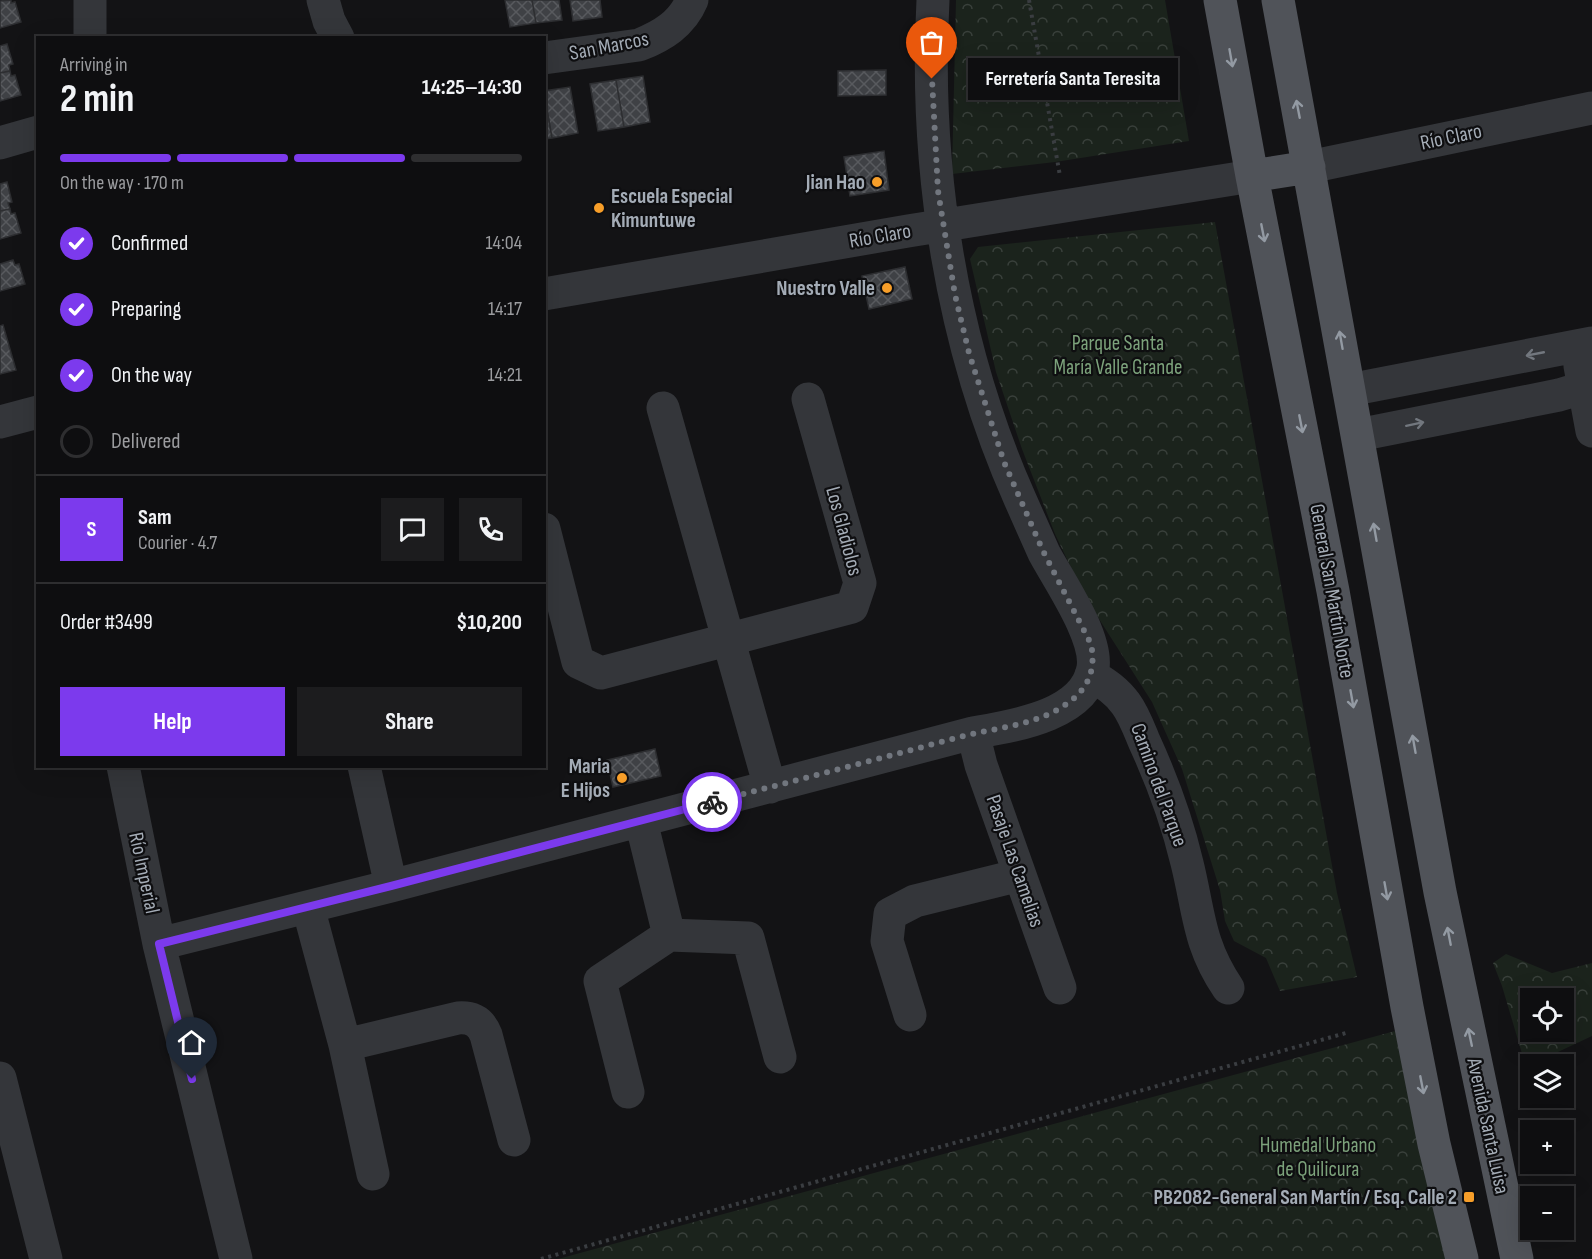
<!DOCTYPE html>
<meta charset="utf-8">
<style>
body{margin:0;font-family:"Sofia Sans Condensed",sans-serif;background:#1c1c1e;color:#f1f3f6;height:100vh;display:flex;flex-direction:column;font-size:22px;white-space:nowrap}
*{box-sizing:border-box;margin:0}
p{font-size:20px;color:#9b9c9f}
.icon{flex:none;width:33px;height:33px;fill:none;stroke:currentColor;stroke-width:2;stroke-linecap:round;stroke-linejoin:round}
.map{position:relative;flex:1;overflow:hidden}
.details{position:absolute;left:36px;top:36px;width:510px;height:732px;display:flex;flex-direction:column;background:#0e0e10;border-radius:0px;box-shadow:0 6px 24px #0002,0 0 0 2px #2e2e30}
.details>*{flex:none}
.buttons{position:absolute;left:1520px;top:988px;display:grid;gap:12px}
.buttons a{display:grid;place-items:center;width:54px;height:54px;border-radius:0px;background:#0e0e10;box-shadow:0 6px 24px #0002,0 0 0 2px #2e2e30;font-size:30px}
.pin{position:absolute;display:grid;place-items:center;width:51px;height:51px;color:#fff;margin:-62px -26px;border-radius:50% 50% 50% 0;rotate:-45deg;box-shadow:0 0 6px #0007}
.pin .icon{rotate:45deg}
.courier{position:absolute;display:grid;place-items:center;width:60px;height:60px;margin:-30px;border:4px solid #7c3aed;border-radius:50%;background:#fff;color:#222;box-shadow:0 2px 8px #0007}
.bubble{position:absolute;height:42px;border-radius:0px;background:#0e0e10;box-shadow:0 6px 24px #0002,0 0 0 2px #2e2e30;font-size:20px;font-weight:700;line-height:42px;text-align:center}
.head em{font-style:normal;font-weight:700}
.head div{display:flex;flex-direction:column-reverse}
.head{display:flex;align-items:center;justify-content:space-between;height:102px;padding:0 24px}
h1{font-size:39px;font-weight:700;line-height:45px}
.bar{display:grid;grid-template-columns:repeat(4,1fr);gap:9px 6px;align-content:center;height:72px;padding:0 24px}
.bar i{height:8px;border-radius:4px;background:#2e2e30}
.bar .selected{background:#7c3aed}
.bar p{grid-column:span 4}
.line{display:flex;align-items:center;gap:15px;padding:0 24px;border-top:2px solid #2e2e30}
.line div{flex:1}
.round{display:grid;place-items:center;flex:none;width:63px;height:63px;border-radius:0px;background:#1c1c1e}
ol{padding:0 24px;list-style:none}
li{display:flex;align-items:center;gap:18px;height:66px}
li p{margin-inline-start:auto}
li .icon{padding:6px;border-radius:50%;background:#7c3aed;color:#fff;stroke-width:4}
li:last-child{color:#9b9c9f}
li i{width:33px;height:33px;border:3px solid #2e2e30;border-radius:50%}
.button{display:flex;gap:12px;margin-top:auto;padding:12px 24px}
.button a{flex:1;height:69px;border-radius:0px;background:#7c3aed;color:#fff;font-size:24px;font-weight:700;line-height:69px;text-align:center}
.button a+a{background:#1c1c1e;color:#f1f3f6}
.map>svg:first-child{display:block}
</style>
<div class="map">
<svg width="1592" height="1259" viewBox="0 0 1592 1259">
<defs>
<pattern id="park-crowns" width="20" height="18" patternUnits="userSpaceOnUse" patternTransform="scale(1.5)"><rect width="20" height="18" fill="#1b231c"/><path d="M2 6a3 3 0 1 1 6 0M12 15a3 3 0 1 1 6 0" fill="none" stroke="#39403b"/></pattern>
<pattern id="building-cross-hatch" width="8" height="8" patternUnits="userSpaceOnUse" patternTransform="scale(1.5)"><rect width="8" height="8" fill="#3f4145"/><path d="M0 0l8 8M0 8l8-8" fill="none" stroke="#585a5e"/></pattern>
</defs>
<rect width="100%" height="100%" fill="#131315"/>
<path fill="url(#park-crowns)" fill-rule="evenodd" d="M956,0H1165L1189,141L1055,162L952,174Z
M1215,222L1337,893L1357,977L1280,991L1266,958L1234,941L1225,921L1220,890L1182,769L1152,702L1085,597L1055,534L1022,449L996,372L970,259L978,247Z
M1506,954L1552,973L1592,963V1036L1526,1067L1502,986L1493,963ZM1530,999H1563V1032H1530Z
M1395,1031L1448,1259H558Z"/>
<path fill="url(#building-cross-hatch)" stroke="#2d2e31" stroke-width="1.5" d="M11,0V3L15,2L21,22L0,28V1Z
M505,0H532L536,23L510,27Z
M532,0H559L562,20L536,23Z
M570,0H600L602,17L573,21Z
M7,44L13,64L9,65L10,71L0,73V46Z
M886,70V95L838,96V71Z
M10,71L11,76L15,75L21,95L0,101V73Z
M643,76L650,122L624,127L616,80Z
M616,80L624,127L598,131L590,84Z
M570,87L578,133L552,138L544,91Z
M544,94L552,138L544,139Z
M884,151L889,190L850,196L844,157Z
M7,182L12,202L8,203L10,209L0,211V184Z
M10,209L11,214L15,213L21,233L0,239V211Z
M13,260L15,265L19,264L25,284L0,291V264Z
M905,267L912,299L869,309L862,276Z
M3,325L16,370L0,374V326Z
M655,749L661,776L613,787L607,760Z"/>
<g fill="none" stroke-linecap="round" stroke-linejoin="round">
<path stroke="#3a3d41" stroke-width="4" stroke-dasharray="3 4.5" stroke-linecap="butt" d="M1029,0L1060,176
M541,1259L1346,1033"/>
<path stroke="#34363a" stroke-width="33" d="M90,0V38
M323,0L329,21L338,38
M544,58L639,45C662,36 682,24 692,0
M0,143L38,132
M1309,167L1592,108
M544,294L908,231L1252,176
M1580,366L1592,431
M1349,390L1592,343
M663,408L770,787
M0,422L38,412
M1358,435L1559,395L1592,385
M544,529L578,662L601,673L852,607L860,583L808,399
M1091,675C1105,683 1117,691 1126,704C1134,715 1139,729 1144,741C1162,780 1177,821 1187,863C1199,911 1198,944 1228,988
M973,733L981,765L1060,988
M123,766L159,944L236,1259
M364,766L391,886
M641,821L669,935
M308,907L345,1045L373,1174
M669,935L748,938L780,1057
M159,944L391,886L973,733C1012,726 1085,716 1093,668C1098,637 1059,581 1044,553C1036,535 1028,517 1020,499C951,344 924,169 933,0
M910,1015L887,941L890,914L915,901L1020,875
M345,1045L458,1018C472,1017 481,1022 486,1035L514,1140
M0,1078L46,1259
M628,1092L600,981L669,935"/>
<path stroke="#505359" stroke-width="33" d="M1220,0L1252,176L1333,591L1407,1007L1434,1144L1462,1259
M1278,0L1440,892L1517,1259
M1252,176L1309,167"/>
</g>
<defs><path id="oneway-shaft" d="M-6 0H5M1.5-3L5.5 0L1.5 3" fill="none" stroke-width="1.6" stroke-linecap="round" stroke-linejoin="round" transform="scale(1.5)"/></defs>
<g stroke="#939aa3">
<use href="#oneway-shaft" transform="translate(1231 58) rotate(80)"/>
<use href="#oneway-shaft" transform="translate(1298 109) rotate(-101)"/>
<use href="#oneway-shaft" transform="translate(1263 233) rotate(79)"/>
<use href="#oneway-shaft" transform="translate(1341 340) rotate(-100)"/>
<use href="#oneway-shaft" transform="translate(1301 424) rotate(79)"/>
<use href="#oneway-shaft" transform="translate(1375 532) rotate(-100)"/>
<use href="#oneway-shaft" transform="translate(1352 699) rotate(80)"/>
<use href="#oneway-shaft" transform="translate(1414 744) rotate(-100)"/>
<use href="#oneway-shaft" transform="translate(1386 891) rotate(80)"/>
<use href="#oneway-shaft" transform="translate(1449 936) rotate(-101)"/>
<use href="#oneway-shaft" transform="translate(1470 1037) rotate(-102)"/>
<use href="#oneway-shaft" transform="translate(1422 1085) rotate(79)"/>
</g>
<g stroke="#72777e">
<use href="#oneway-shaft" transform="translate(1535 354) rotate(169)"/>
<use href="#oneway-shaft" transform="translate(1415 424) rotate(-12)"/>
</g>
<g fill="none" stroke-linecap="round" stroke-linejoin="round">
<path stroke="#71767e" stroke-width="6" stroke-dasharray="0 10.8" d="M712,802C795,781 877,759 960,737C997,727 1036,726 1068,703C1089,688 1096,669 1091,644L1043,551L1004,462L969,353L955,295L938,191L932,79"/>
<path stroke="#7c3aed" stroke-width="8" d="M192,1079L159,944L391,886L712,802"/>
</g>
<g fill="#f79e29" stroke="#0e0e10" stroke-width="2">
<circle cx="877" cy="182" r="6"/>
<circle cx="599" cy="208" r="6"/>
<circle cx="887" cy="288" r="6"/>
<circle cx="622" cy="778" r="6"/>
<rect x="1463" y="1191" width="12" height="12" rx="3"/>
</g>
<g text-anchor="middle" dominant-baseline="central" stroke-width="4.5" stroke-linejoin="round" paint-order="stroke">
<g font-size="21" fill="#a4acb6" stroke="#0e0e10">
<text transform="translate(609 46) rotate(-11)">San Marcos</text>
<text transform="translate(1451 137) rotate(-12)">Río Claro</text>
<text transform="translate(880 236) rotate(-10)">Río Claro</text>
<text transform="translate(844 531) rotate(75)">Los Gladiolos</text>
<text transform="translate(1332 591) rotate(80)">General San Martín Norte</text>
<text transform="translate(1159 785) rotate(70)">Camino del Parque</text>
<text transform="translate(1015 861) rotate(71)">Pasaje Las Camelias</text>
<text transform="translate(144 873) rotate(78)">Río Imperial</text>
<text transform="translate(1488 1126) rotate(78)">Avenida Santa Luisa</text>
</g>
<g font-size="21" font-weight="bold" fill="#a4acb6" stroke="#0e0e10" text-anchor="end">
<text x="865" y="182">Jian Hao</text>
<text x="611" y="196" text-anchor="start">Escuela Especial<tspan x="611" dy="24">Kimuntuwe</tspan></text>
<text x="875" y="288">Nuestro Valle</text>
<text x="610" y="766">Maria<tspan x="610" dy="24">E Hijos</tspan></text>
<text x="1457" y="1197">PB2082-General San Martín / Esq. Calle 2</text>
</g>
<g font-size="21" fill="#7ca27b" stroke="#0e0e10">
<text x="1118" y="343">Parque Santa<tspan x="1118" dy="24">María Valle Grande</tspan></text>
<text x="1318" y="1145">Humedal Urbano<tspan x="1318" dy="24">de Quilicura</tspan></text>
</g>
</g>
</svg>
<div class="buttons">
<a><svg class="icon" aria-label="locate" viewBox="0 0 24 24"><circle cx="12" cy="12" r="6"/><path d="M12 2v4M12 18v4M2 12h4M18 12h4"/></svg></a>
<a><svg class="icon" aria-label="layers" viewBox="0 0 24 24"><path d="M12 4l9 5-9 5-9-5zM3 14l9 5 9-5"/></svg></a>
<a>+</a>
<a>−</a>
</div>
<div class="pin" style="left:932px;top:79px;background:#ea580c"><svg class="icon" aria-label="bag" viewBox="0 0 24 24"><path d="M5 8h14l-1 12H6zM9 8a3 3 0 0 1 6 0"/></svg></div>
<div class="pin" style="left:192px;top:1079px;background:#1f2937"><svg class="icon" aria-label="home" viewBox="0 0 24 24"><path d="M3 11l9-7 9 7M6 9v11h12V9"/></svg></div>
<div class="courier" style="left:712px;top:802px"><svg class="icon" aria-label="bike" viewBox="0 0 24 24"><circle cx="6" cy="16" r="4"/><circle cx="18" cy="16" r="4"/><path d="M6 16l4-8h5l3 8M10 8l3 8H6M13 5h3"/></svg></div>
<div class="bubble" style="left:968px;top:58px;width:210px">Ferretería Santa Teresita</div>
<section class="details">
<div class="head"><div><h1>2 min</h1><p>Arriving in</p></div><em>14:25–14:30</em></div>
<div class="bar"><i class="selected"></i><i class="selected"></i><i class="selected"></i><i></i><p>On the way · 170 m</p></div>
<ol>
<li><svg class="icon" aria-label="check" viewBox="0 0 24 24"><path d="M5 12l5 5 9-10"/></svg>Confirmed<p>14:04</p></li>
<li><svg class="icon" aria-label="check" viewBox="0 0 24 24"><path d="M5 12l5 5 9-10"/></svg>Preparing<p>14:17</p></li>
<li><svg class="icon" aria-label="check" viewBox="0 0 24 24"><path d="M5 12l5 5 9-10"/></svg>On the way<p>14:21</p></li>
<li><i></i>Delivered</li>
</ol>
<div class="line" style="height:108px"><b class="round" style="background:#7c3aed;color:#fff">S</b><div><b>Sam</b><p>Courier · 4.7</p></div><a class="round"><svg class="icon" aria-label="chat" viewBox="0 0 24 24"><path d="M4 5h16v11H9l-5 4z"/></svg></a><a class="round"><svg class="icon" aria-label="phone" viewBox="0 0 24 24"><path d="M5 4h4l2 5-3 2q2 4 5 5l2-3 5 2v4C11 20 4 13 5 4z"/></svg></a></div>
<div class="line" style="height:78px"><div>Order #3499</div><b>$10,200</b></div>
<div class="button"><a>Help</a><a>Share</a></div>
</section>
</div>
